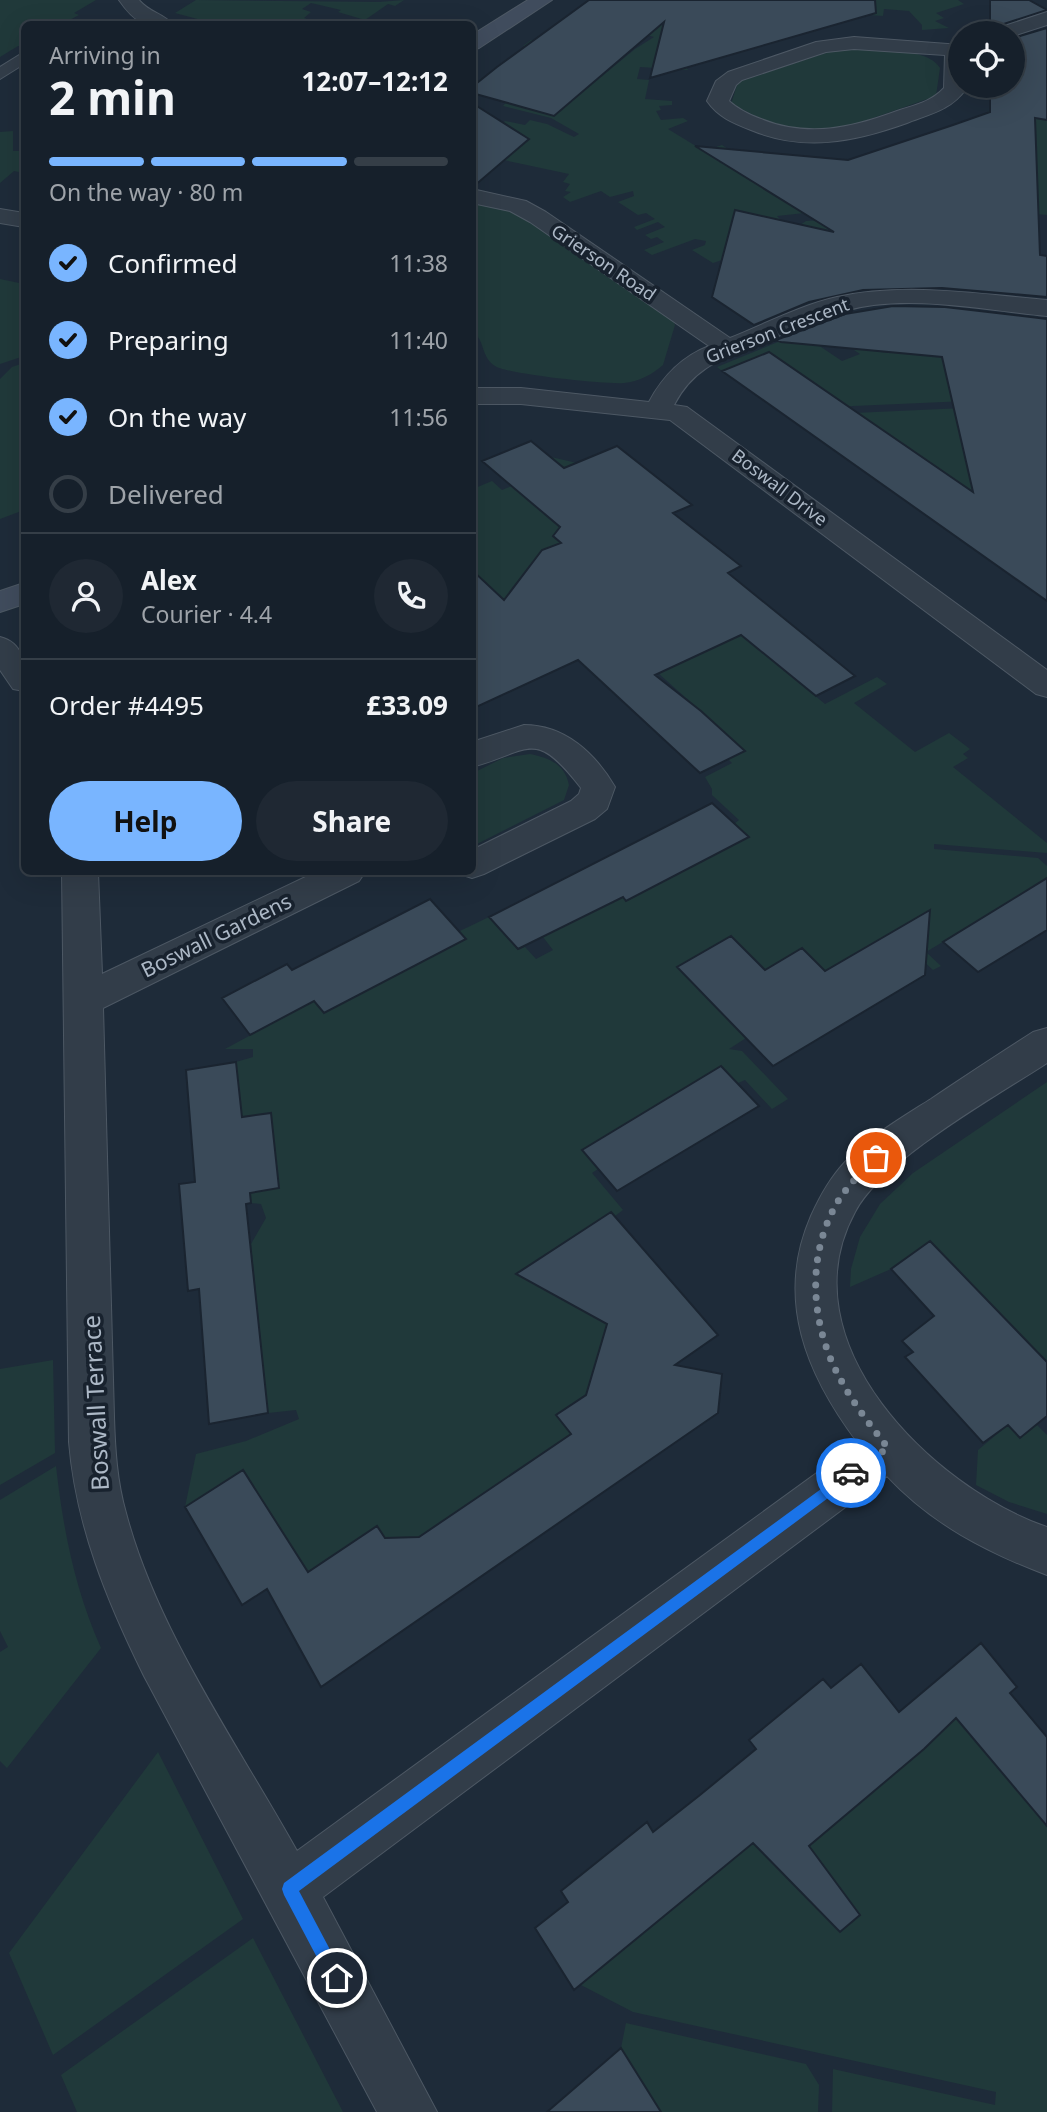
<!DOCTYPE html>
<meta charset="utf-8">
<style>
body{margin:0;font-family:"Noto Sans",sans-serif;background:#1f2833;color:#f1f3f6;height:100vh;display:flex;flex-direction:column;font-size:26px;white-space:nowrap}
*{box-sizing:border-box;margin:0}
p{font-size:23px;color:#9ea3a9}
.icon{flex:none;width:38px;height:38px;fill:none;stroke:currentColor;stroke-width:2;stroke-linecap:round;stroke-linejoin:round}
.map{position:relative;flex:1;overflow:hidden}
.sheet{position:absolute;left:21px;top:21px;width:455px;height:854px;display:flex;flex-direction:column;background:#16202b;border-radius:10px;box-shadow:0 7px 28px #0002,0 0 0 2px #353e47}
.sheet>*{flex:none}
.tools{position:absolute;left:948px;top:21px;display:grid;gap:14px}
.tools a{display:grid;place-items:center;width:77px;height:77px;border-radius:50%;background:#16202b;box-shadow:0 7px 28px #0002,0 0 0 2px #353e47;font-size:35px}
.pin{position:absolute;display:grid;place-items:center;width:60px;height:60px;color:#fff;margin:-30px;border:4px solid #fff;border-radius:50%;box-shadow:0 2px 7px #0007}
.courier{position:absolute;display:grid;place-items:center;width:70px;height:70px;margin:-35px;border:5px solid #1a73e8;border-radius:50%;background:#fff;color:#222;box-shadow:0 2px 9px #0007}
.head em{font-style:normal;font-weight:700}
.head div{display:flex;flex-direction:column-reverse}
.head{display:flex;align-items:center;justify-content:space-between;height:119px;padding:0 28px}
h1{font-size:46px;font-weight:700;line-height:52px}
.bar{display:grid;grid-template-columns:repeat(4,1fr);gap:10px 7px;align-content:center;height:84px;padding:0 28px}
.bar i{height:9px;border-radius:5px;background:#353e47}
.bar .on{background:#79b5ff}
.bar p{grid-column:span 4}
.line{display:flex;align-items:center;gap:18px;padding:0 28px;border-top:2px solid #353e47}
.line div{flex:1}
.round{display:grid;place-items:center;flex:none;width:74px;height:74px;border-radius:37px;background:#1f2833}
ol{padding:0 28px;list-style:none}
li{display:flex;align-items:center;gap:21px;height:77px}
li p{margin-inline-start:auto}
li .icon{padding:7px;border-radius:50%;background:#79b5ff;color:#111;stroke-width:4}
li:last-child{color:#9ea3a9}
li i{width:38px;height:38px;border:4px solid #353e47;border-radius:50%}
.primary-button{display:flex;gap:14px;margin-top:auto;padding:14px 28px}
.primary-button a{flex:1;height:80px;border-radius:42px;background:#79b5ff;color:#111;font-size:28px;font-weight:700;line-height:80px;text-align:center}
.primary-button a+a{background:#1f2833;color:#f1f3f6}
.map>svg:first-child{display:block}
</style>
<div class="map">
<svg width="1047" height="2112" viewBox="0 0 1047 2112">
<rect width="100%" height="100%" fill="#1e2b39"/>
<path fill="#20393a" d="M0,0H96L74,13L79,15L62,24H24V47L18,46L0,57Z
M196,0L379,2L404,0L395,6L388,4L365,20L338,12L341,10L311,3L302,9L311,12L304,18L319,23L338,24H201L205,21L175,13Z
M758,0H958L964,4L936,13L944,18L935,21L949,28L922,30V25L909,11L884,9L883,16L856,14L831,22V26L822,25L686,67L688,70L640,67L637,79L649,80L645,99L672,101V105L659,106L661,110L656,111L661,120L683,118L688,121L668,129L704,151L722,145L731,151L719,162L731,166L751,151L745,177L774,180L1020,132L986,113L990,110L1047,120V215L1024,213V203L1038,204V191L1014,189L878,249L800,225L806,221L851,218L823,211L777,216L844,286L753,324L734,311L766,298L725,259L713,263L692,250L705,245L706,241L695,239L652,255L644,250L664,242L657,237L651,239L645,235L665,227L658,222L637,230L634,227L655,219L646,213L638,215L618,202L634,196L633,191L610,197L601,191L570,202L563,197L571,192L565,191L570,184L563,182L569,174L499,159L500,126L505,121L525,125L530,120L547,124L574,137L579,134L551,118L503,106L552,52L523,46L531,40L607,61L559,102L568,104L635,49L654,37L644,34L610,55L537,36L566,43Z
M841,48C864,49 928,46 940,68L936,96L830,133L780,128L731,104L738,82Z
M13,131V151H22L24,173L14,171L0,183V132Z
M472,202L521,214L673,319L675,325L663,365C653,374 638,382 624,383C609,385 506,374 495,366C481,357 485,341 473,331Z
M0,279L24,284V356L0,364Z
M818,326L880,352L897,353L898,344L953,354L989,400L831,407L757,357L722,371L717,367L800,333L842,361L860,354Z
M24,363V510L0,519V379L12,367Z
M986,407L970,530L854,413Z
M551,457L577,463L725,622L825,704L877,677L887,684L854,703L915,752L949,733L970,749L963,754L968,758L953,767L1047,843V853L934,844V849L1038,858L1047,866V879L926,952L941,966L933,970L907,946L886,936L815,977L716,1007L746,1038L729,1049L742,1051L788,1099L772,1109L745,1080L582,1150L598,1169L592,1173L623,1210L615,1216L628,1232L569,1239L516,1273L609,1325L619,1372L556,1414L571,1434L510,1504L535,1540L511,1557L486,1522L324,1601L244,1470L185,1507L196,1454L246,1441L299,1419L296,1410L268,1413L251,1244L266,1218L261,1204L251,1203L250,1193L279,1188L277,1166L244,1138L236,1062L253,1057V1049H225L314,1001L489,917L518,950L525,947L536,959L553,950L543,937L597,909L567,877L585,868L607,890L613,887L627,901L748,837L734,824L739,820L712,795V789L705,777L732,763L728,759L744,750L638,655L585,657L571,664L473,585L483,580L479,576L473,578V489L492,481L502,490L521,482L512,474Z
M530,754C549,758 565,764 569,785L564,800L473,846V773L503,758Z
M1047,1082V1362L930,1242L891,1269L850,1287L851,1269L860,1237L880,1204L913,1173Z
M53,1360L55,1453L0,1485V1369Z
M1008,1425L1020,1438L1037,1425L1047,1435V1514L1009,1502L976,1485L978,1450Z
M56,1466C63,1529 75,1590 101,1648L7,1768L0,1761V1652L8,1647L0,1631V1500Z
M934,1689L1047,1826V2112H832L833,2069L995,2105L996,2092L633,2012L581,1985L726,1866L739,1817L770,1861L801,1892L827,1871L795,1827Z
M158,1752L243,1919L53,2055L9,1953Z
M253,1938L343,2112H77L61,2075Z
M626,2023L806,2064L819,2085L818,2112H661L621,2048Z"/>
<path fill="#3a4a59" stroke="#1a2430" stroke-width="2" d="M589,0H875L876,13L650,78L664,22L554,116L472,93V87L497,67Z
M990,0H1029L1047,10L994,27L990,32Z
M1047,28V120L1035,118L1040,255L1047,256V297L942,288L863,290L809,302L754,325L712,297L735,210L834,232L695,146L848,160L953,125L990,112V86H1013V38Z
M472,103L529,139L473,187L472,186Z
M893,306L945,307L1047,319V601L722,371L769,352L973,492L942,357L781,342L776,340L845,314Z
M531,441L564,468L617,446L692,505L673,513L741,566L728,573L855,676L816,696L741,635L655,675L701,711L745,751L700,773L578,660L472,709V570L504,600L542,550L561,543L553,536L560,527L482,461Z
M712,803L749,837L626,901L623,897L518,949L489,917Z
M1047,878V930L978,972L943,942Z
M430,899L466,939L324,1013L314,1001L250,1035L222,998L287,964L292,970Z
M930,910L925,975L773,1066L677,967L731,936L765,970L802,948L825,971Z
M236,1062L242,1117L271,1113L279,1188L250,1193L251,1203L246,1204L268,1413L209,1424L199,1289L188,1291L179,1184L195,1182L186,1070Z
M721,1066L759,1106L617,1191L582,1150Z
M611,1212L718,1335L675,1365L722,1374L718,1413L321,1687L267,1589L242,1605L185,1507L243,1470L308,1572L377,1526L385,1538L419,1537L571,1434L556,1415L586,1395L607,1324L516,1274Z
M930,1241L1047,1362V1416L1020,1438L1008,1425L983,1443L905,1357L913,1352L902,1341L934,1316L891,1269Z
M981,1643L1017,1687L1010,1693L1047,1737V1826L956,1718L924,1749L809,1846L860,1915L840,1932L753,1843L574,1990L535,1928L568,1902L561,1891L647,1822L653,1832L700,1795L756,1749L749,1740L823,1679L831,1688L861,1664L899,1712Z
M621,2048L661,2112H547Z"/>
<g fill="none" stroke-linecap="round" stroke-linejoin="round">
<g stroke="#4d5864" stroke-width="2">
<path id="lane" d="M24,52V64L0,79V67Z"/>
</g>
<g stroke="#4d5864" stroke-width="2">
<path id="street" d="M119,0H139C150,13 163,13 172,24C144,27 135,23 119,0Z
M1047,12V25L1013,36V33H992L995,29Z
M854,37L961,45V86H966V89C951,110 930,114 907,123C854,142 804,152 751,130C733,123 718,117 707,101L716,81L728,72L816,42ZM854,49L945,55L944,88C931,102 915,105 897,111C851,128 808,138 761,119C750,115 738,109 729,101L736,85L742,80L826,52Z
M472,189L526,201L546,212L730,338C765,324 801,305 837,297C906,282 977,294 1047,300V316C984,310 905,293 844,311C815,319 787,333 759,344C721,359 694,367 674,405L687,407L1047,670V697L1036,694L670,420L521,404H472V388H521L649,402C663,376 681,357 709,346L530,222L510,211L472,203Z
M0,209L24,213V227L0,223Z
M0,637C27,644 24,668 24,691L13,689L0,670Z
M524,725C565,725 595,753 615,787L607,809L595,819L484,874L472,878L460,874L458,872H472V850L571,801L579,794L581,788C534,727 531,751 472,767V742Z
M62,872H98L102,974L316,872H365L359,881L103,1008L114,1417C115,1449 117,1482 126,1513C157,1631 238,1745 297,1851L858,1443C806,1374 775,1299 811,1216C820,1196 830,1178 845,1162C870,1136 901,1118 931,1099C965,1076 999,1054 1033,1032L1047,1028V1063C996,1096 882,1160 855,1212C784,1342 933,1488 1047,1527V1575C986,1552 932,1524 887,1476L323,1897L437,2112H377L144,1676C107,1601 76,1526 69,1442Z"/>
</g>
<g stroke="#4d5864" stroke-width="2">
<path id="secondary" d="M528,0H552L479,48L472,50V35Z
M24,583V604L0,612V591Z"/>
</g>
<use href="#lane" fill="#323d49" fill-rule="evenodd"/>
<use href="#street" fill="#323d49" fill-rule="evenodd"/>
<use href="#secondary" fill="#404c5d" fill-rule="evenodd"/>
</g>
<path fill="#1a73e8" d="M851,1467L857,1473L855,1478L299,1891L345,1978L343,1984L337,1986L331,1984L284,1895L282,1889L284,1883Z"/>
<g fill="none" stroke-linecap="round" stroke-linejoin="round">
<path stroke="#7a8795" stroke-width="7" stroke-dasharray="0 12.6" d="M851,1473L888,1448C872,1427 855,1406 842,1382C811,1328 805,1258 837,1203C847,1186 862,1172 876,1158"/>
</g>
<g text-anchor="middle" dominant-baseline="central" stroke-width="7" stroke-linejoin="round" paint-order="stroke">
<g font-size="18" fill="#acb8c6" stroke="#18222e">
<text transform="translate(604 262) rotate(34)">Grierson Road</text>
<text transform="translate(777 330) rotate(-21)">Grierson Crescent</text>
<text transform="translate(780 487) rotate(37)">Boswall Drive</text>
</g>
<g font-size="21" fill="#acb8c6" stroke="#18222e">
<text transform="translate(216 935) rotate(-26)">Boswall Gardens</text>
</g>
<g font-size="24" fill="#acb8c6" stroke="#18222e">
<text transform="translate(95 1403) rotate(-93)">Boswall Terrace</text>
</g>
</g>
</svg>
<div class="tools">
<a><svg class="icon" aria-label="locate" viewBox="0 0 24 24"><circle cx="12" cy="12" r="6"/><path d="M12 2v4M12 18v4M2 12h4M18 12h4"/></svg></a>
</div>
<div class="pin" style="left:876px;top:1158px;background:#ea580c"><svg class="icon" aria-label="bag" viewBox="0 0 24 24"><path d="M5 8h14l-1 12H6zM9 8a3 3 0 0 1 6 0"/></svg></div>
<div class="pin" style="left:337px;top:1978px;background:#1f2937"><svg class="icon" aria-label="home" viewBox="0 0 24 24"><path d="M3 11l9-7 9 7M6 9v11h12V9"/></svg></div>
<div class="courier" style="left:851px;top:1473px"><svg class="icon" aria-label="car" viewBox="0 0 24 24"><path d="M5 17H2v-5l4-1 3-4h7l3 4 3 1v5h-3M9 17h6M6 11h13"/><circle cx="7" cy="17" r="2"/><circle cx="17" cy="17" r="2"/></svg></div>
<section class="sheet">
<div class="head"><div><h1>2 min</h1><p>Arriving in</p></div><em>12:07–12:12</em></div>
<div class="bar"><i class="on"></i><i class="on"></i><i class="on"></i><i></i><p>On the way · 80 m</p></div>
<ol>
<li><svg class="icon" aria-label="check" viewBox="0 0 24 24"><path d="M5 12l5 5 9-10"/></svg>Confirmed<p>11:38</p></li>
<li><svg class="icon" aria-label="check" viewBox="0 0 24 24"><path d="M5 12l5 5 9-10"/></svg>Preparing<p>11:40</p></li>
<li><svg class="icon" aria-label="check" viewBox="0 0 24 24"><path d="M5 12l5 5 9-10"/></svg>On the way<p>11:56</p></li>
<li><i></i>Delivered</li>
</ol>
<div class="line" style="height:126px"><a class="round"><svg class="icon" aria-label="person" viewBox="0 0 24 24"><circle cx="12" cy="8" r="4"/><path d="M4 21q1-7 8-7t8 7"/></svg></a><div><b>Alex</b><p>Courier · 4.4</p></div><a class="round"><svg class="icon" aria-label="phone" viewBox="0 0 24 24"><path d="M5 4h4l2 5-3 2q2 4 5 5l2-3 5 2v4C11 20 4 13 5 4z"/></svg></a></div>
<div class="line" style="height:91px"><div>Order #4495</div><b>£33.09</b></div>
<div class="primary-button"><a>Help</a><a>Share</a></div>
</section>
</div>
